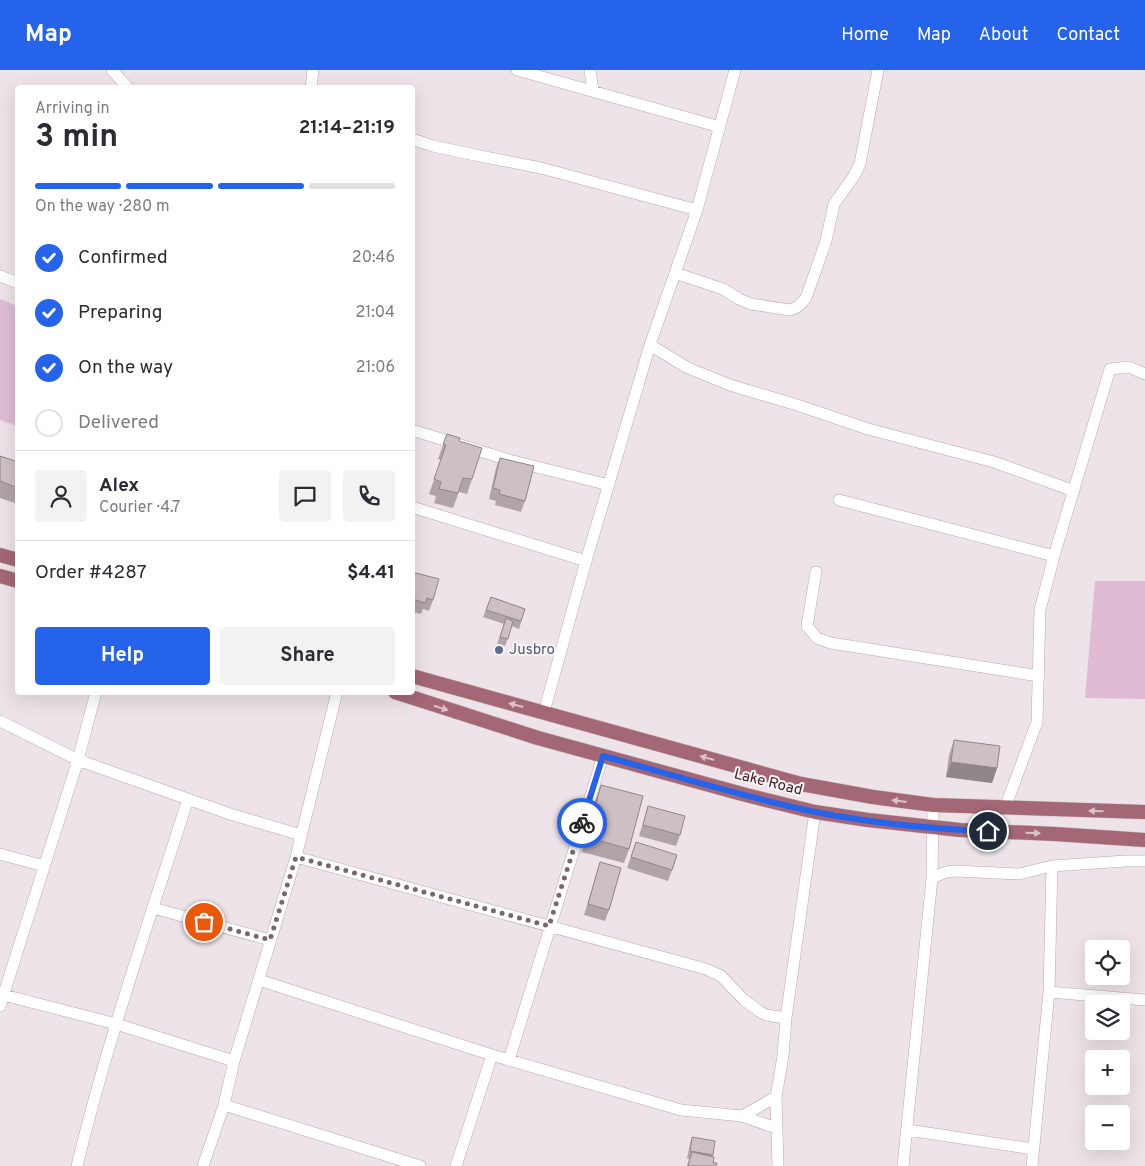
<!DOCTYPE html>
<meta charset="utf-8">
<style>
body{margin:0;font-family:Overpass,sans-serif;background:#f2f2f3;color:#2b2b33;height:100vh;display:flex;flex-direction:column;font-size:19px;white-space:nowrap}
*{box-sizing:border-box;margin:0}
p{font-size:16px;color:#7c7c81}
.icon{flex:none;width:28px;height:28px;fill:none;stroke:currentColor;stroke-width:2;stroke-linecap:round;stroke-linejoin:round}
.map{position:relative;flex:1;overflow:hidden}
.panel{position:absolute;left:15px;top:15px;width:400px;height:610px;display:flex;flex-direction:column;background:#fff;border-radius:5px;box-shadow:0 5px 20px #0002}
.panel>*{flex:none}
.buttons{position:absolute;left:1085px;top:870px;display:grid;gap:10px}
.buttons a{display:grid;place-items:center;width:45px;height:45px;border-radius:5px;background:#fff;box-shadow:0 5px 20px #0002;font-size:25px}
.pin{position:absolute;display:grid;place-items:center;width:42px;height:42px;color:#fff;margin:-21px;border:2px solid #fff;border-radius:50%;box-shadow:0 1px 5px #0007}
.courier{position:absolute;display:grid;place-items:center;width:50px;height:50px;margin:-25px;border:4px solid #2563eb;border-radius:50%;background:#fff;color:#222;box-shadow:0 1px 6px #0007}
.overview em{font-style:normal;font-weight:700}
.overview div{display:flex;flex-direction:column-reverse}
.overview{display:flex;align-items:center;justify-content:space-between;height:85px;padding:0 20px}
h1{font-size:32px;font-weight:700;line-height:38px}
.bar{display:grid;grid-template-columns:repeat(4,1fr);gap:8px 5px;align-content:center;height:60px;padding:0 20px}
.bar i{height:6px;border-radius:4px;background:#e1e1e2}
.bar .active{background:#2563eb}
.bar p{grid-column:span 4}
.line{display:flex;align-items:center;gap:12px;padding:0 20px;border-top:1px solid #e1e1e2}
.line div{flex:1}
.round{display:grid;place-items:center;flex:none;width:52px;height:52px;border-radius:5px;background:#f2f2f3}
ol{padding:0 20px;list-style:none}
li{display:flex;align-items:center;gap:15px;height:55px}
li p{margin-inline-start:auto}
li .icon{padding:5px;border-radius:50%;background:#2563eb;color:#fff;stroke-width:4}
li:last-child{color:#7c7c81}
li i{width:28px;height:28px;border:2px solid #e1e1e2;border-radius:50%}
.primary-button{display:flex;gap:10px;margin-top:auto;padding:10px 20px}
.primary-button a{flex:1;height:58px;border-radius:5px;background:#2563eb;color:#fff;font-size:20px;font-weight:700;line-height:58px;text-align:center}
.primary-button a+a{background:#f2f2f3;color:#2b2b33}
header{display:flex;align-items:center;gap:30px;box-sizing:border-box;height:70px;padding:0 25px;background:#2563eb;color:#fff}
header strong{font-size:24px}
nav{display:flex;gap:28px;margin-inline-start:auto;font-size:18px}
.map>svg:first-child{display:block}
</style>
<header>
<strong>Map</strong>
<nav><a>Home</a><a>Map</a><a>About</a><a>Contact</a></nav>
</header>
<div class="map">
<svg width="1145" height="1096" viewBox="0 0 1145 1096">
<rect width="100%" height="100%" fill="#ede3e8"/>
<path fill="#dfbcd4" d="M0,229L17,236V356L0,350Z
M1095,511H1145V629L1085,628Z"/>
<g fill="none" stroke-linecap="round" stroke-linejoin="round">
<g stroke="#b9a9af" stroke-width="12">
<path id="minor" d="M112,0L128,18
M517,0L720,57
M590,0L593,21
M311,18L313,0
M412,69L433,76L470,84L541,98L697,140
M675,203L723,219L739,229L751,234L790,240C798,238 801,234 806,228L826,171L834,134L854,106L860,94L878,0
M0,206L18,213
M650,275L688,298L730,315L797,335L868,359L994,392L1074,421
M412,360L509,390L609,415
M839,430L1054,486
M412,437L586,491
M816,502L807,556L817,568L831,573L1039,606
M544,642L586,491L650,275L697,140L735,0
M0,651L78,690L230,744L301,765
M1005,738L1037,652L1040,540L1054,486L1110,299L1129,297L1145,304
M0,784L44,796
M296,787L706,899L721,906L744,930L759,941L766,945L786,948
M932,808L946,802L956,801L1019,804L1052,796L1126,791H1145
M153,838L270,870
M259,910L492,985L681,1040L742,1046L776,1058
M1049,922L1145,930
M0,924L116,954L234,991
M0,936L78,690L96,622
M509,990L603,686
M224,1035L420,1096
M742,1046L776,1027
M908,1060L1033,1079
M77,1096C107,972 149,851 188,729
M203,1096L224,1035L234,991L296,787L337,622
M456,1096L492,985
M778,1096L776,1027L783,986L786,948L815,742
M903,1096L932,808L933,735
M1032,1096L1049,922L1052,796"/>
</g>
<g stroke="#c9c1c3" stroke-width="15">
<path id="major" d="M0,485L18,490
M0,506L18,511
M412,606L801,714L873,727L933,735L1145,742
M395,622L538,668L746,725L815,742L868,750L960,760L1055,764L1145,770"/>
</g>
<use href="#minor" stroke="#fff" stroke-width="11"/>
<use href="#major" stroke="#a46775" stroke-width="14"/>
</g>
<path fill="#b1a4a9" d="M447,364L459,371L472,409L467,424L459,422L453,438L434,433L436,426L429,424L441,390L438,389Z
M0,386L18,392V434L0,428Z
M500,388L525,431L521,442L495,435L496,431L489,429L496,398Z
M412,502L433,530L429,541L423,539L421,544L412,542Z
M491,527L525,539L519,559L512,556L505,576L497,574L504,554L483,547Z
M954,670L997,698L992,713L946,707L949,685Z
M601,715L629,779L624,793L582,782L596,729Z
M648,736L680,765L676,776L639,766Z
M636,772L672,800L668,811L627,798Z
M600,792L609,840L605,851L584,845Z
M692,1067L713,1085V1093L716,1096H687L689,1089L687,1088L690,1074Z"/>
<path fill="#90868a" d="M951,692L997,698L992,713L946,707Z"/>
<path fill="#cebfc5" stroke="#90868a" d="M447,364L460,368L459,371L482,378L472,409L463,408L458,423L439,419L441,412L434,409L446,375L443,374Z
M0,386L18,392V418L0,411Z
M500,388L534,396L525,431L499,424L500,420L493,418Z
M412,502L439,509L433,530L427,528L425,533L412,529Z
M491,527L525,539L521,551L486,540Z
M506,548L513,551L508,569L500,567Z
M954,670L1000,676L997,698L951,692Z
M601,715L643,726L629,779L587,767Z
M648,736L685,746L680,765L643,755Z
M636,772L677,785L672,800L631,787Z
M600,792L621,798L609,840L588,834Z
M692,1067L715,1071L713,1085L690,1081Z
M692,1082L714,1087L713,1093H717L716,1096H688Z"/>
<defs><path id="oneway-solid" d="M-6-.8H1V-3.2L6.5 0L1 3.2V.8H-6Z" transform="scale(1.25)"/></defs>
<g fill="#dcc3ca">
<use href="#oneway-solid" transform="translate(516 635) rotate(-165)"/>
<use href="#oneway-solid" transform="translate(441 638) rotate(18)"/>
<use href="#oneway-solid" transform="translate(707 688) rotate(-164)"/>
<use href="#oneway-solid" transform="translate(899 731) rotate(-173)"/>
<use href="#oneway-solid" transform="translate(1096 741) rotate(-179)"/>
<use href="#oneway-solid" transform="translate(1033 763) rotate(2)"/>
</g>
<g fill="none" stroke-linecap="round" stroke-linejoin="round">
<path stroke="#7c666c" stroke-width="5" stroke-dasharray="0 9" d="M204,852L270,870L296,787L549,856L582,753"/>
<path stroke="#2563eb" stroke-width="6" d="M582,753L603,686C673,705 743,727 815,742C872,753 931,759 988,761"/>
</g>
<circle fill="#5c6f8a" stroke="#faf4f7" stroke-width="2" cx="499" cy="580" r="5"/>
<g text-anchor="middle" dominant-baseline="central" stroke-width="4" stroke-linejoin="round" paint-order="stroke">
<g font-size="15" fill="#4e5e75" stroke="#faf4f7" text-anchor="start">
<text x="509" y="580">Jusbro</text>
</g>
<g font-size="15" fill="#3f2229" stroke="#faf4f7">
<text transform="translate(768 713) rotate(14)">Lake Road</text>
</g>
</g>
</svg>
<div class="buttons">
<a><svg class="icon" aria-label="locate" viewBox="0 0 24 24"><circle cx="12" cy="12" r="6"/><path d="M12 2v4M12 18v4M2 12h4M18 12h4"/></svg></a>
<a><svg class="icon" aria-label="layers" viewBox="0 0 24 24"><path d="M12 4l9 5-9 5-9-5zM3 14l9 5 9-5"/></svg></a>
<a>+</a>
<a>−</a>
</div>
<div class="pin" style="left:204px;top:852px;background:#ea580c"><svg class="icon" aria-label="bag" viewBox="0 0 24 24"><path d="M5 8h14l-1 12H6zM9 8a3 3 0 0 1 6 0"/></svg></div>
<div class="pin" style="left:988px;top:761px;background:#1f2937"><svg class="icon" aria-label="home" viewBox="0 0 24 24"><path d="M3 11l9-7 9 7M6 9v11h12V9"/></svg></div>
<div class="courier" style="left:582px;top:753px"><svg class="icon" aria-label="bike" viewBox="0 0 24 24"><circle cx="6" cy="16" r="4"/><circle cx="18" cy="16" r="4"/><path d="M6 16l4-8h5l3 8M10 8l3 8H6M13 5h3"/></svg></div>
<section class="panel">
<div class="overview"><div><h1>3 min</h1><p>Arriving in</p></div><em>21:14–21:19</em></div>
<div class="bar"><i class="active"></i><i class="active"></i><i class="active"></i><i></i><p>On the way · 280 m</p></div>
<ol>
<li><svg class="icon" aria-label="check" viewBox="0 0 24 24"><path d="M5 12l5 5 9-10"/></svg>Confirmed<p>20:46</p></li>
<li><svg class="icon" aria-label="check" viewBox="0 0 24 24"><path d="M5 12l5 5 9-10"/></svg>Preparing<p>21:04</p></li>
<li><svg class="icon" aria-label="check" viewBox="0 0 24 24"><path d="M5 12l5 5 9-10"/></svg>On the way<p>21:06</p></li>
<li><i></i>Delivered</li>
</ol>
<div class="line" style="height:90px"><a class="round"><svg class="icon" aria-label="person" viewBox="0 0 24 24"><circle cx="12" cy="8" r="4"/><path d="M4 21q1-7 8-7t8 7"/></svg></a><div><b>Alex</b><p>Courier · 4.7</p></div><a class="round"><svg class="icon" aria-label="chat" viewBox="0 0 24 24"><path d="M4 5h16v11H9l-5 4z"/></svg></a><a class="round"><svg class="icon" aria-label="phone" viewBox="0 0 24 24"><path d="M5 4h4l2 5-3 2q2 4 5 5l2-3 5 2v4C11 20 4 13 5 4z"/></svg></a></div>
<div class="line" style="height:65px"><div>Order #4287</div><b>$4.41</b></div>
<div class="primary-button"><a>Help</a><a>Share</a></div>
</section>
</div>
